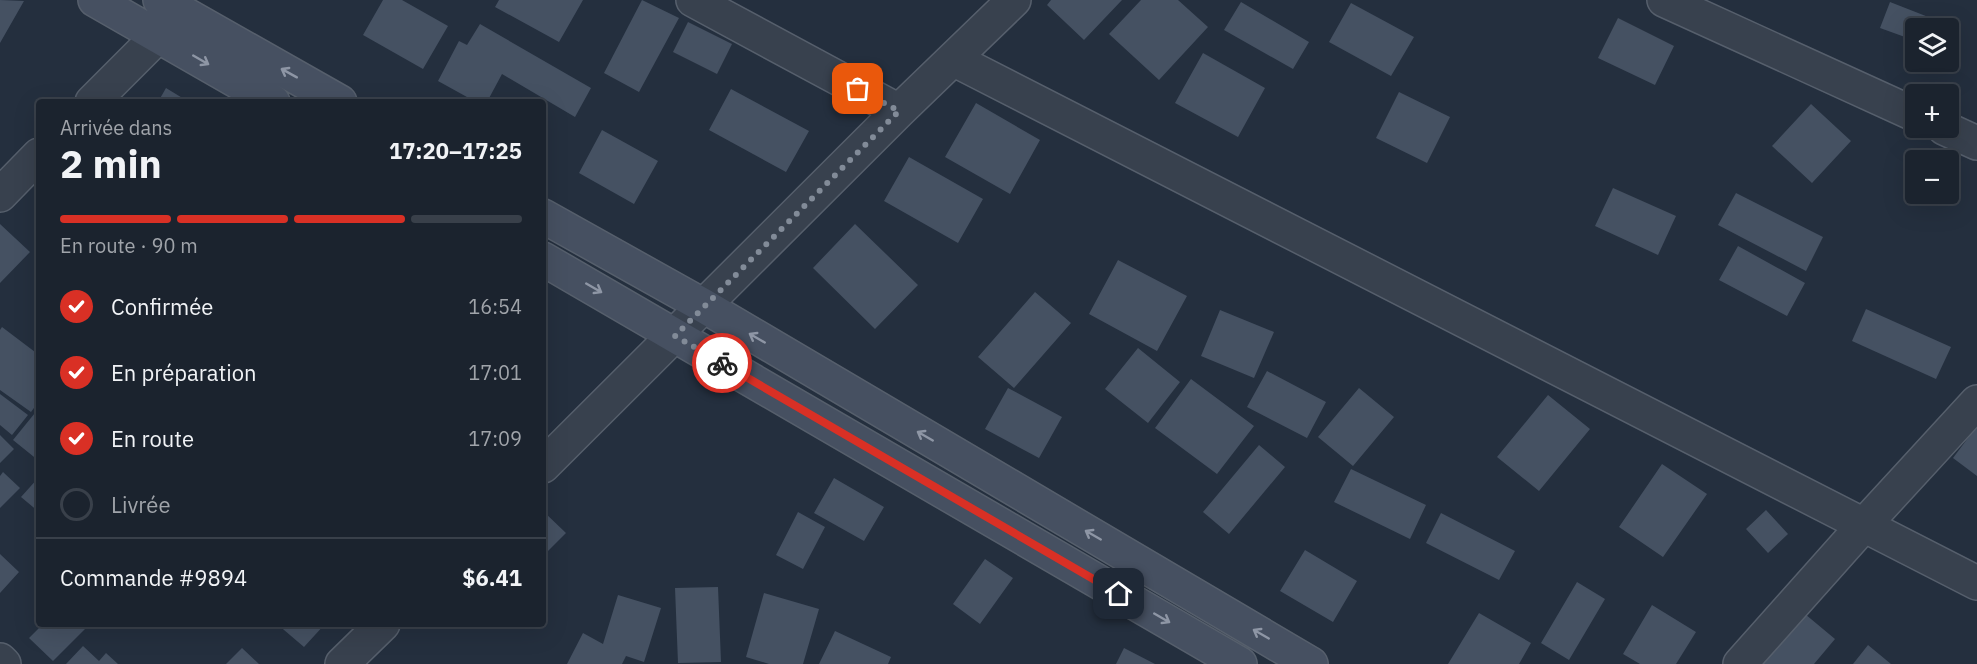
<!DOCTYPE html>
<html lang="fr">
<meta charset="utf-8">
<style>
body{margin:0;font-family:"IBM Plex Sans",sans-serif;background:#282f3a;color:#f1f3f6;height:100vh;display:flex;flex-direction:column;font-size:22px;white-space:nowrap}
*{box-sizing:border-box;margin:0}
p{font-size:20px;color:#a0a4aa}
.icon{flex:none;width:33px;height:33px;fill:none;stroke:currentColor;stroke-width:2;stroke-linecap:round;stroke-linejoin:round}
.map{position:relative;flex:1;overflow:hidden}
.details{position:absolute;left:36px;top:99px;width:510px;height:528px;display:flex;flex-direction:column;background:#1b232e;border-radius:6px;box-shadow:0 6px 24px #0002,0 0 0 2px #39404a}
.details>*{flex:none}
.tools{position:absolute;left:1905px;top:18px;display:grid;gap:12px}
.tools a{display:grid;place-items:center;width:54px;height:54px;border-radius:6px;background:#1b232e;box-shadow:0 6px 24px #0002,0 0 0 2px #39404a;font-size:30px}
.pin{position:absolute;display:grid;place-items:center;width:51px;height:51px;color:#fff;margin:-26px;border-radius:12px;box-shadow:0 3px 9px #0006}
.courier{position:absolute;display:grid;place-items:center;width:60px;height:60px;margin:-30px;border:4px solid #d93025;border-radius:50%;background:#fff;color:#222;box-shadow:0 2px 8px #0007}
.headline em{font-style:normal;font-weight:800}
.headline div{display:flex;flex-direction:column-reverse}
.headline{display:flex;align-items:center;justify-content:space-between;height:102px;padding:0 24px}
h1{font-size:39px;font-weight:800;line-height:45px}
.bar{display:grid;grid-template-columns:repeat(4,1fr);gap:9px 6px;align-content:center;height:72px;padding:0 24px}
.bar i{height:8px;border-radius:4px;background:#39404a}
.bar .current{background:#d93025}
.bar p{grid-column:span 4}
.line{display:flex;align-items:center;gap:15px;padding:0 24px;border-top:2px solid #39404a}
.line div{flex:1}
ol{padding:0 24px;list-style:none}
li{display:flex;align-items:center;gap:18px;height:66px}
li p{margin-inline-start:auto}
li .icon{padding:6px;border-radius:50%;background:#d93025;color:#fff;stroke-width:4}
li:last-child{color:#a0a4aa}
li i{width:33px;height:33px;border:3px solid #39404a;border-radius:50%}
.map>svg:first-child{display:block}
</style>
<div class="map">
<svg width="1977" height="664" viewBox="0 0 1977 664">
<rect width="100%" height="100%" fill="#242f3e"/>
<path fill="#455162" d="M0,0L24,1L0,43Z
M383,0H402L448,26L423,69L363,35Z
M499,0H583L559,42L495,7Z
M642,0L679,18L639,92L604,73Z
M1051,0H1122L1084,40L1047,5Z
M1141,0H1178L1208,27L1159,80L1109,34Z
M1241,2L1309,42L1293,69L1224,30Z
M1890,2L1936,20L1932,28H1916V41L1880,28Z
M1351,3L1414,37L1391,76L1329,42Z
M1618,18L1674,46L1655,85L1598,58Z
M688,22L732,44L717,74L673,52Z
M480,24L591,88L575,117L502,74L487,102H476L438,81L459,41L467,45Z
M1203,53L1265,88L1238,137L1175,103Z
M166,88L189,102H158Z
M731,89L809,131L786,172L709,130Z
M1399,92L1450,117L1427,163L1376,138Z
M976,103L1040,140L1010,194L945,157Z
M1811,104L1851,141L1812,183L1772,146Z
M602,130L658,161L634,204L579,173Z
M909,157L983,199L958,243L884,201Z
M1613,188L1676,216L1658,255L1595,226Z
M1736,193L1823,237L1806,271L1718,225Z
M0,224L30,252L0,283Z
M855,224L918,285L875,329L813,268Z
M1738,246L1805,283L1787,316L1719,280Z
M1118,260L1187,296L1157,351L1089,314Z
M1035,292L1071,323L1014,388L978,357Z
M1866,309L1951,347L1936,379L1852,341Z
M1220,310L1274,332L1254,378L1201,356Z
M2,327L39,355V401L31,412L0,390V330Z
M1138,348L1180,382L1148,423L1105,389Z
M1267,371L1326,402L1307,438L1247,407Z
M1191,379L1254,426L1217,474L1155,428Z
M1008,388L1062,417L1039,458L985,429Z
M1359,388L1394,417L1353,466L1318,437Z
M0,394L28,415L12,435L0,425Z
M1548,395L1590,429L1539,491L1497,457Z
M39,408V461L13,440Z
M1977,426V476L1953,458Z
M0,435L14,449L0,463Z
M1259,445L1285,467L1229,534L1203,512Z
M1662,464L1707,494L1663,557L1619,527Z
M1351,469L1426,505L1410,539L1334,502Z
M3,472L20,488L0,508V476Z
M39,477V512L21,497Z
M834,478L884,507L864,541L814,513Z
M1766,510L1788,534L1768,553L1746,529Z
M543,511L566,533L543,556Z
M798,512L825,527L803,569L776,555Z
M1441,513L1515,551L1499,580L1426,543Z
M1305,550L1357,581L1333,622L1280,591Z
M0,554L19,572L0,593Z
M985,559L1013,578L980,624L953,604Z
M1577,582L1605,599L1569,660L1541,643Z
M718,587L721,662L678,663L675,588Z
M764,593L819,609L803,664H769L746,657Z
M618,595L661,608L644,662L626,656L622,664H567L583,633L603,644Z
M1652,605L1696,632L1676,664H1640L1623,654Z
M1479,613L1531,643L1519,664H1448Z
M1805,614L1835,639L1814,664H1762Z
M43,624H90L53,661L29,638Z
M277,624H325L304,647Z
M835,631L891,657L888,664H819Z
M1868,645L1891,664H1853Z
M83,646L99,661L106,653L118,664H66Z
M242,648L259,664H226Z
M1124,648L1155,664H1116Z"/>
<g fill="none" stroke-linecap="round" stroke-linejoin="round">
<g stroke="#565f6c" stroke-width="36">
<path id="minor" d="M693,0L899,111
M1664,0L1916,115
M953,59L1977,583
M92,102L158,36
M1944,128L1977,143
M0,195L39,155
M543,466L899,111L1014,0
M0,660L4,664
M342,664L383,624
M1740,664L1863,526L1977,402"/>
</g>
<g stroke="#565f6c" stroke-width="36">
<path id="secondary" d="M95,0L273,102
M160,0L340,102
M543,216L704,306L1311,664
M543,259L1240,664"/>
</g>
<use href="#minor" stroke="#38414e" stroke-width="33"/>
<use href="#secondary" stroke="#465061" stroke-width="33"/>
</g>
<defs><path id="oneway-shaft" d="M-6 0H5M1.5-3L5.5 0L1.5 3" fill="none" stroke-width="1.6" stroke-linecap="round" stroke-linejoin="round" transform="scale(1.5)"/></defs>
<g stroke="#8e96a5">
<use href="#oneway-shaft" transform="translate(201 60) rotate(30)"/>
<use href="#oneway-shaft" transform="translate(289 73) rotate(-151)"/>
<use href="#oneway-shaft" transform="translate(594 288) rotate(30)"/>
<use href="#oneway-shaft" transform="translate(757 338) rotate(-150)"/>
<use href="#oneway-shaft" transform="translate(925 436) rotate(-150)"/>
<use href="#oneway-shaft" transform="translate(1093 535) rotate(-150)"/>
<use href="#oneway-shaft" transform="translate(1162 618) rotate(30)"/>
<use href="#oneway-shaft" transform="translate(1261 634) rotate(-150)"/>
</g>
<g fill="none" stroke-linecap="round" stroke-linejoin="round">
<path stroke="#828b98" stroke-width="6" stroke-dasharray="0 10.8" d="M722,363L675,336L899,111L858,89"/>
<path stroke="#d93025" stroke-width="8" d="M722,363L1119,594"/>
</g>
</svg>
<div class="tools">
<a><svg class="icon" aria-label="layers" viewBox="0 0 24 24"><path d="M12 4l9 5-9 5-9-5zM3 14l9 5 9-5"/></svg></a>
<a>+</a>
<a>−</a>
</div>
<div class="pin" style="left:858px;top:89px;background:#ea580c"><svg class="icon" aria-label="bag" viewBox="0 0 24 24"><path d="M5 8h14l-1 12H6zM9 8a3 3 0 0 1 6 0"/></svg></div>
<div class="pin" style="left:1119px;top:594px;background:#1f2937"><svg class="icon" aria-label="home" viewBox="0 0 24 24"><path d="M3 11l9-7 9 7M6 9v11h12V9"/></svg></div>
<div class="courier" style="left:722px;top:363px"><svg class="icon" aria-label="bike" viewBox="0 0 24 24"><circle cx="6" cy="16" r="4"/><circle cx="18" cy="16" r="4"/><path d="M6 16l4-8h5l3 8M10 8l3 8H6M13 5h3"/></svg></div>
<section class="details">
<div class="headline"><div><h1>2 min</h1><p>Arrivée dans</p></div><em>17:20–17:25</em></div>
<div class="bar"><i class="current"></i><i class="current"></i><i class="current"></i><i></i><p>En route · 90 m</p></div>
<ol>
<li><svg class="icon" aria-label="check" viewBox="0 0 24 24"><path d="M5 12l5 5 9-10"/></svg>Confirmée<p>16:54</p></li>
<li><svg class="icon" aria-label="check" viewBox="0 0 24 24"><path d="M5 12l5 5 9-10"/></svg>En préparation<p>17:01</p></li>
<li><svg class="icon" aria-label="check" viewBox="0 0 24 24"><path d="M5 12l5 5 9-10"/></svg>En route<p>17:09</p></li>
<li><i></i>Livrée</li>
</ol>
<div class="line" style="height:78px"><div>Commande #9894</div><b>$6.41</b></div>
</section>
</div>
